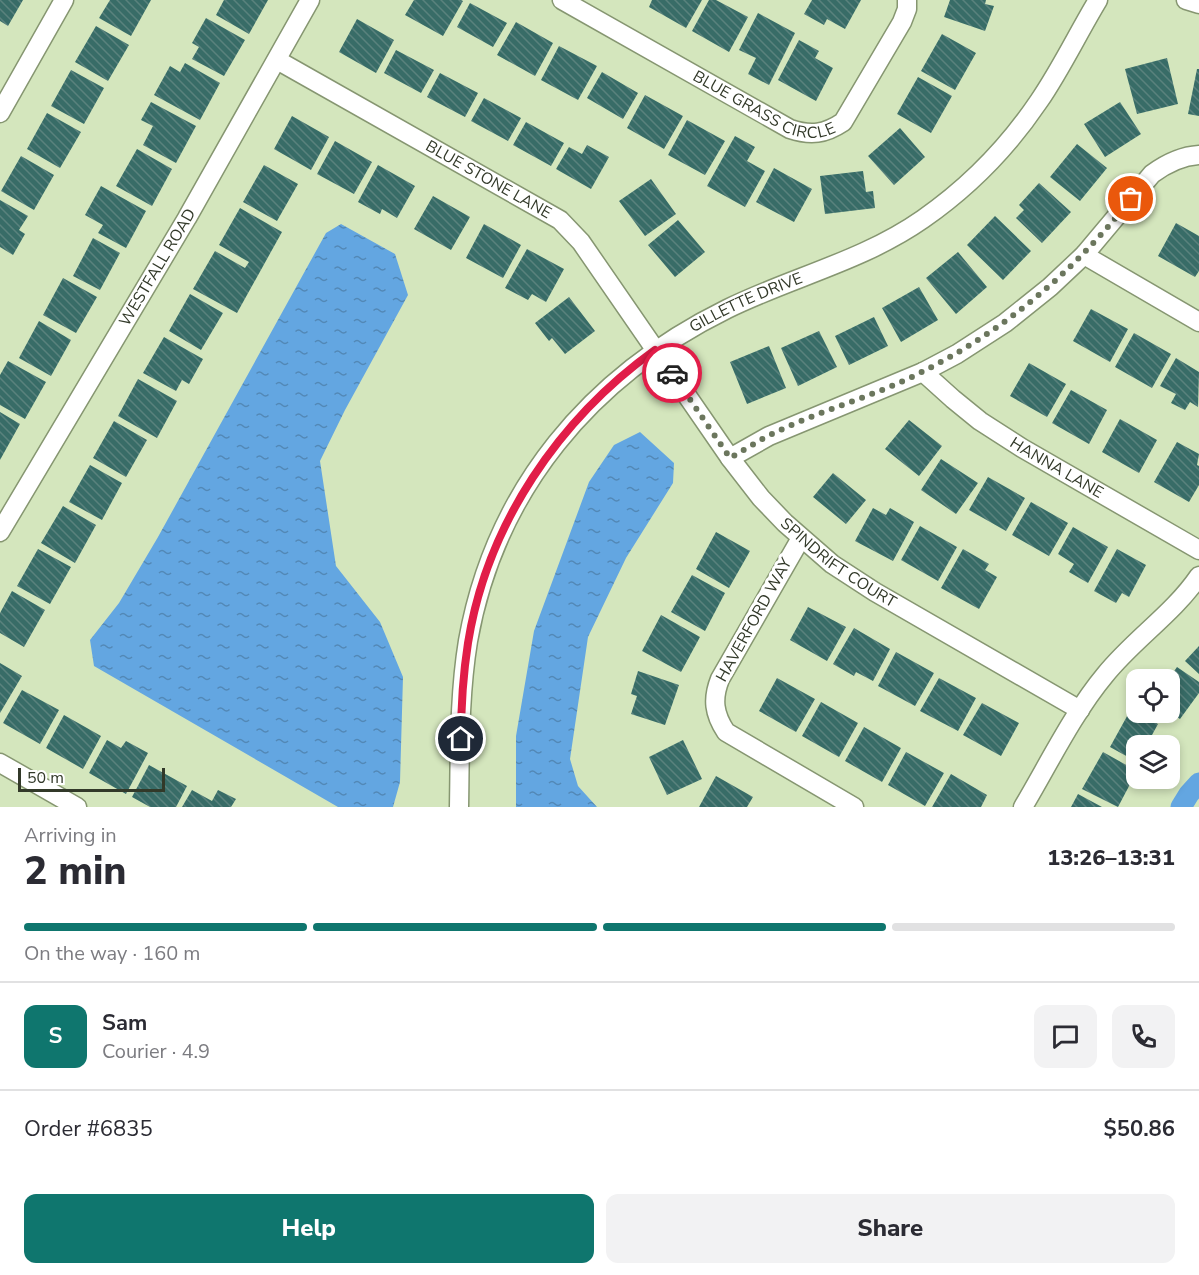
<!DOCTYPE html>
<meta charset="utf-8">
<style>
body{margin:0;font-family:"Nunito Sans",sans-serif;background:#f2f2f3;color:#2b2b33;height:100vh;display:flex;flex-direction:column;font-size:22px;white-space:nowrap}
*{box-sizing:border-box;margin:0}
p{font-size:20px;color:#7c7c81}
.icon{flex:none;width:33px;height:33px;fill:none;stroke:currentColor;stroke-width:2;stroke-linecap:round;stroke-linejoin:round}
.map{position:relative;height:807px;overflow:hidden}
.drawer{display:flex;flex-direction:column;background:#fff;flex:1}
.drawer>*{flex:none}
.fabs{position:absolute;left:1126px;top:669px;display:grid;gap:12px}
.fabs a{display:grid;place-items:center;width:54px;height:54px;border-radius:12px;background:#fff;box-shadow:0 3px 9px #0003;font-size:30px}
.scale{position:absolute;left:18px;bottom:15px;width:147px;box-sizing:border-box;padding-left:6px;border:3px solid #323929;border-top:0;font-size:16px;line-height:21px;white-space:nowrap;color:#323929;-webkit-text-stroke:4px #fff;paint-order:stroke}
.pin{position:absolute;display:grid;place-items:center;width:51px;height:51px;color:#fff;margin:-26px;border:3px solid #fff;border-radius:50%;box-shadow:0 2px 6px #0007}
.courier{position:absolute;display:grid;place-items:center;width:60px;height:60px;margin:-30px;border:4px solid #e11d48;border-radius:50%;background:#fff;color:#222;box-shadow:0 2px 8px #0007}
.summary em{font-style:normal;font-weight:800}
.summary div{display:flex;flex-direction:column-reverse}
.summary{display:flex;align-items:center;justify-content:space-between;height:102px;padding:0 24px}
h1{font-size:39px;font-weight:800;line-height:45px}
.bar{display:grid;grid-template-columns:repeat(4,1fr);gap:9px 6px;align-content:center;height:72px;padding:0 24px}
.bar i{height:8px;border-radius:4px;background:#e1e1e2}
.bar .current{background:#0f766e}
.bar p{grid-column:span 4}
.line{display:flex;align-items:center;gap:15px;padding:0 24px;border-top:2px solid #e1e1e2}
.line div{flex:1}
.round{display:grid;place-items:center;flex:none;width:63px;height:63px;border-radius:12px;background:#f2f2f3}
.cta{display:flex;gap:12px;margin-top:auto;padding:12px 24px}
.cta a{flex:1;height:69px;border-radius:12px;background:#0f766e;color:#fff;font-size:24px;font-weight:800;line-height:69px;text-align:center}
.cta a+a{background:#f2f2f3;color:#2b2b33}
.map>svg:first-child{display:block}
</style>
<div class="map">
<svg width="1199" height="807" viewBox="0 0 1199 807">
<defs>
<pattern id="water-ripples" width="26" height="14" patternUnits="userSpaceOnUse" patternTransform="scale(1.5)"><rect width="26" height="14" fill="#63a6e1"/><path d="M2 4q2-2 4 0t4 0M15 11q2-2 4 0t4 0" fill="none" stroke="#5288b6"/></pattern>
<pattern id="building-back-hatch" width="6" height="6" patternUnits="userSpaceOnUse" patternTransform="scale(1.5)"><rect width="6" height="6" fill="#386c67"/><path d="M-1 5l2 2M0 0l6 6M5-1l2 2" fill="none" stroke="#5a827d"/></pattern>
</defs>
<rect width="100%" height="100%" fill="#d4e6bd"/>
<path fill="url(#water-ripples)" d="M341,224L395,254L408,295L345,410L320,461L336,566L380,622L403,677L400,782L393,807H338L94,666L90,640L119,603L158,537L326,233Z
M640,432L674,463L673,483L626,558L588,637L570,759L578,786L597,807H516V736L534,631L589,482L614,445Z"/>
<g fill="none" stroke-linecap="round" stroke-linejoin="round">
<path stroke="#63a6e1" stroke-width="21" d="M1181,807L1189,794L1199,783"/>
</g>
<path fill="url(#building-back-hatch)" d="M0,0H23L8,26L0,21Z
M110,0H151L131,36L99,18Z
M224,0H268L249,34L216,15Z
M414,0H461L463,1L443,36L405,15Z
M652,0H702L686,28L649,7Z
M709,0H716L748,17L729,52L692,31Z
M812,0H861L845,29L827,19L824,25L804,14Z
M950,0H986L985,4L994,6L985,31L944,17Z
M470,3L507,23L493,47L457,27Z
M758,13L795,33L769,85L748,74L756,58L739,50Z
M206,18L245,40L224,76L192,59L199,47L192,43Z
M357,19L394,40L376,73L339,52Z
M516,22L553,43L535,76L497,55Z
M96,26L129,45L108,81L75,62Z
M942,34L976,53L955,90L921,71Z
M799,40L819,51L815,58L833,68L816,101L778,80Z
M559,46L597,66L578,100L541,80Z
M396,50L434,70L421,93L384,73Z
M1167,58L1178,104L1137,114L1125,69Z
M185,63L220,83L200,120L154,95L170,66L180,72Z
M1197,69H1199V116L1188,114Z
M71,70L104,88L84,124L51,106Z
M602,72L638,93L623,119L587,98Z
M440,73L478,93L465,117L427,97Z
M918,77L952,96L931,133L897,114Z
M645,95L683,116L664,149L627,128Z
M484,98L521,118L508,141L471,121Z
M151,102L196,126L176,163L143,145L153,126L141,120Z
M1120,102L1141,134L1105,157L1084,124Z
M47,113L81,132L60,168L27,149Z
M292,116L329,137L311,170L274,149Z
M687,120L725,141L705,175L668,155Z
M526,122L564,143L551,166L513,145Z
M900,128L925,157L894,185L868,156Z
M735,136L755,147L747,161L765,171L745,207L707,186Z
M335,141L372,162L354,194L317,174Z
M1077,144L1107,168L1080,201L1050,177Z
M587,145L609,157L591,189L556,169L569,147L582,154Z
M137,149L172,169L152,206L116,186Z
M21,156L54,175L34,210L1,191Z
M264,165L298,184L277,221L243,202Z
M378,165L415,186L397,218L382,209L380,214L358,202Z
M774,168L812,189L794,222L756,202Z
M863,171L866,192L873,191L875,208L825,214L820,176Z
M651,179L676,214L645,236L619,201Z
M1039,183L1071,212L1042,243L1016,218L1024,210L1019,205Z
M101,186L146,211L126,248L98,233L103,225L85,215Z
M433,196L470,217L451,250L414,229Z
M0,200L28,216L19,230L25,234L13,255L0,247Z
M240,208L282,232L237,313L193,289L215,251L245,268L249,262L219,245Z
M995,216L1031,251L1003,280L967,245Z
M678,220L705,252L675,277L648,245Z
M1176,223L1199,236V271L1195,277L1158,256Z
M484,224L521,245L503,278L466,258Z
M93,238L120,253L100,290L73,276Z
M527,249L564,269L546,302L532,294L528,300L505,288Z
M958,252L987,287L956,314L926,278Z
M63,278L97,297L76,333L43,315Z
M919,287L938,320L901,342L882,308Z
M190,294L223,313L201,350L169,331Z
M569,297L595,331L565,354L552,338L549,341L535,323Z
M1091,309L1128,329L1110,362L1073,341Z
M874,317L888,346L849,365L835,336Z
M39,321L71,340L51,376L19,358Z
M819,331L837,367L798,386L781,348Z
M1134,333L1171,354L1152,388L1115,367Z
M164,337L203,359L189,384L182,380L176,391L143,373Z
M769,346L786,388L747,404L730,362Z
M1176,358L1199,372L1198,407L1190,402L1185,410L1171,403L1176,394L1160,386Z
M8,361L46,382L25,419L0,405V375Z
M1029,363L1066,384L1047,417L1010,396Z
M138,379L177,401L157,438L118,416Z
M1071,390L1107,410L1089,444L1052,423Z
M0,412L20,424L0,460Z
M1120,419L1157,440L1139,473L1102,452Z
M909,420L942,446L919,476L885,449Z
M114,421L147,440L126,477L93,458Z
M1177,442L1199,454L1197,465L1199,466V485L1189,502L1154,482Z
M941,459L978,483L956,514L921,490Z
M90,465L122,483L102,520L69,502Z
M833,473L866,500L846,524L813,497Z
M988,477L1025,498L1006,531L969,510Z
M1031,502L1068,523L1049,556L1012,535Z
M63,506L96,525L75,563L41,543Z
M873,508L886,515L890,508L914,522L893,561L855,541Z
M920,526L957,547L938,581L901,560Z
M1073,527L1108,547L1088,583L1069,572L1074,564L1058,554Z
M716,532L750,551L729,588L696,569Z
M38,549L71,567L50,604L17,586Z
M963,549L989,564L985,570L997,577L979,609L941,588Z
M1117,549L1146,565L1129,597L1122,593L1116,603L1094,591Z
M692,575L725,593L705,631L671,612Z
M12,591L45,610L24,647L0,633V613Z
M808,607L846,627L827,661L790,640Z
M661,615L700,637L681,672L642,651Z
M854,628L890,649L873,681L856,672L854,676L833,664Z
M1199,646V674L1185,661Z
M896,652L934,673L915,706L878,686Z
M0,663L22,676L0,713Z
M1177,667L1199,682V693L1180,719L1170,712V680H1168Z
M638,671L679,685L665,725L631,714L637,696L631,694Z
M777,678L815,699L796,732L759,711Z
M939,678L976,698L958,731L920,711Z
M22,690L59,710L40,744L3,723Z
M821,702L858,723L839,757L802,736Z
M982,703L1019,723L1001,756L963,735Z
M1131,709L1158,724L1146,746H1137V762L1110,747Z
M64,715L101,736L83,769L46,748Z
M864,727L901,748L882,782L845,761Z
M107,740L121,748L126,741L148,753L126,794L89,773Z
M683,740L702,779L667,795L649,757Z
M906,752L944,773L925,806L888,785Z
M1103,752L1137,771L1118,807L1082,789Z
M149,765L187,786L176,807H150L132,797Z
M951,774L987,795L981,807H932Z
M716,776L753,797L747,807H699Z
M192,790L212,801L218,790L236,799L231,807H182Z
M1078,794L1102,807H1071Z"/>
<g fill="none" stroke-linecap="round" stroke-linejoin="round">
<g stroke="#869671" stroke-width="21">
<g id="street">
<path id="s1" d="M562,0L790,129C811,136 825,134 843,122L902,22L907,9V0"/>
<path d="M1186,0L1199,4"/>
<path id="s2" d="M277,60L560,220L581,242L730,458L761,498L785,523L832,564L875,592L1080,710"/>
<path d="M0,113L64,0"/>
<path d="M1084,255L1199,322"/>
<path id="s3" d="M923,372L953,399L980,421L1022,448L1199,550"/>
<path d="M730,458L769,436L923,372L957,354L1005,323L1050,287L1084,255L1152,174C1167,163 1181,156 1199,155"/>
<path id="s4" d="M0,532L187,218L310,0"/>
<path d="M801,538L720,679C712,699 714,714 726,732L854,807"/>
<path d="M0,763L77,807"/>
<path id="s5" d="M459,807C460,752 459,696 468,641C495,489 591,376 727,309C792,277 863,261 923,219C969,187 1008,147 1039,101C1061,69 1078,33 1098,0"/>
<path d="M1023,807C1048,765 1074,712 1105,675C1134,639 1173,614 1199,576"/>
</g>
</g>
<use href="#street" stroke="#fff" stroke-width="18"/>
</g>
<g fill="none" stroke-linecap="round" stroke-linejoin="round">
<path stroke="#6b765d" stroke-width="6" stroke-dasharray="0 10.8" d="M672,373L730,458C743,451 756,442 770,435C812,414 858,401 901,382C993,340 1069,278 1131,199"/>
<path stroke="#e11d48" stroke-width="8" d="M461,739C461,707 463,675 468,643C487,524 559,419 655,350L672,373"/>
</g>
<g text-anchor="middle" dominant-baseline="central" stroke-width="6" stroke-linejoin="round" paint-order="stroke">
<g font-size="16" fill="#323929" stroke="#fff">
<text stroke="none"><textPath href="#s1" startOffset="230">BLUE GRASS CIRCLE</textPath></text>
<text stroke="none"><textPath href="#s2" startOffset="243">BLUE STONE LANE</textPath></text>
<text stroke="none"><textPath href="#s4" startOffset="308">WESTFALL ROAD</textPath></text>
<text stroke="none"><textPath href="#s5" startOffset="624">GILLETTE DRIVE</textPath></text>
<text stroke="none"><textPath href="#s3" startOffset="165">HANNA LANE</textPath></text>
<text stroke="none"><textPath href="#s2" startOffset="770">SPINDRIFT COURT</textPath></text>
<text transform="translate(754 620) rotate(-61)">HAVERFORD WAY</text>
</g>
</g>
</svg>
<div class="fabs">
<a><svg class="icon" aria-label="locate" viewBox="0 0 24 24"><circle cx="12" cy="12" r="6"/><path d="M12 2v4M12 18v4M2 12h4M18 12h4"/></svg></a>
<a><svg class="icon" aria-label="layers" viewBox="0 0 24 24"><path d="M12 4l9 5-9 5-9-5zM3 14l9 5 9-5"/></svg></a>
</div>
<div class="scale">50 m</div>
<div class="pin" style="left:1131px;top:199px;background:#ea580c"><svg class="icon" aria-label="bag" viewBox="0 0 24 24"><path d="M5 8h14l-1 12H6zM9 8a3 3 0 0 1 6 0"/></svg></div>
<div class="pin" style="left:461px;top:739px;background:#1f2937"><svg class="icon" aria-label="home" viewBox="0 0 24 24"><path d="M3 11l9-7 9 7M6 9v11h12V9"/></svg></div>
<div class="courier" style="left:672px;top:373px"><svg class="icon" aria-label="car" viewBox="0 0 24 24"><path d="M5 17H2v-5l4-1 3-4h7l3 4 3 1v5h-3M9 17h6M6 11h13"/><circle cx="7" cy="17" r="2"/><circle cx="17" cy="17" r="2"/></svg></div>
</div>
<section class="drawer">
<div class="summary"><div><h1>2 min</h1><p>Arriving in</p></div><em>13:26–13:31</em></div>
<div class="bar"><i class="current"></i><i class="current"></i><i class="current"></i><i></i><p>On the way · 160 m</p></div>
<div class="line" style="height:108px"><b class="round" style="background:#0f766e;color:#fff">S</b><div><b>Sam</b><p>Courier · 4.9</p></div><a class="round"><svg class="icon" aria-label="chat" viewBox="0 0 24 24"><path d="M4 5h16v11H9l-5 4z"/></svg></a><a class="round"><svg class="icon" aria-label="phone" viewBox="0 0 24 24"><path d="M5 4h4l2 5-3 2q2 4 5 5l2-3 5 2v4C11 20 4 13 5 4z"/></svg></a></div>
<div class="line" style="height:78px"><div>Order #6835</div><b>$50.86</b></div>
<div class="cta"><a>Help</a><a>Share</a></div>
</section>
